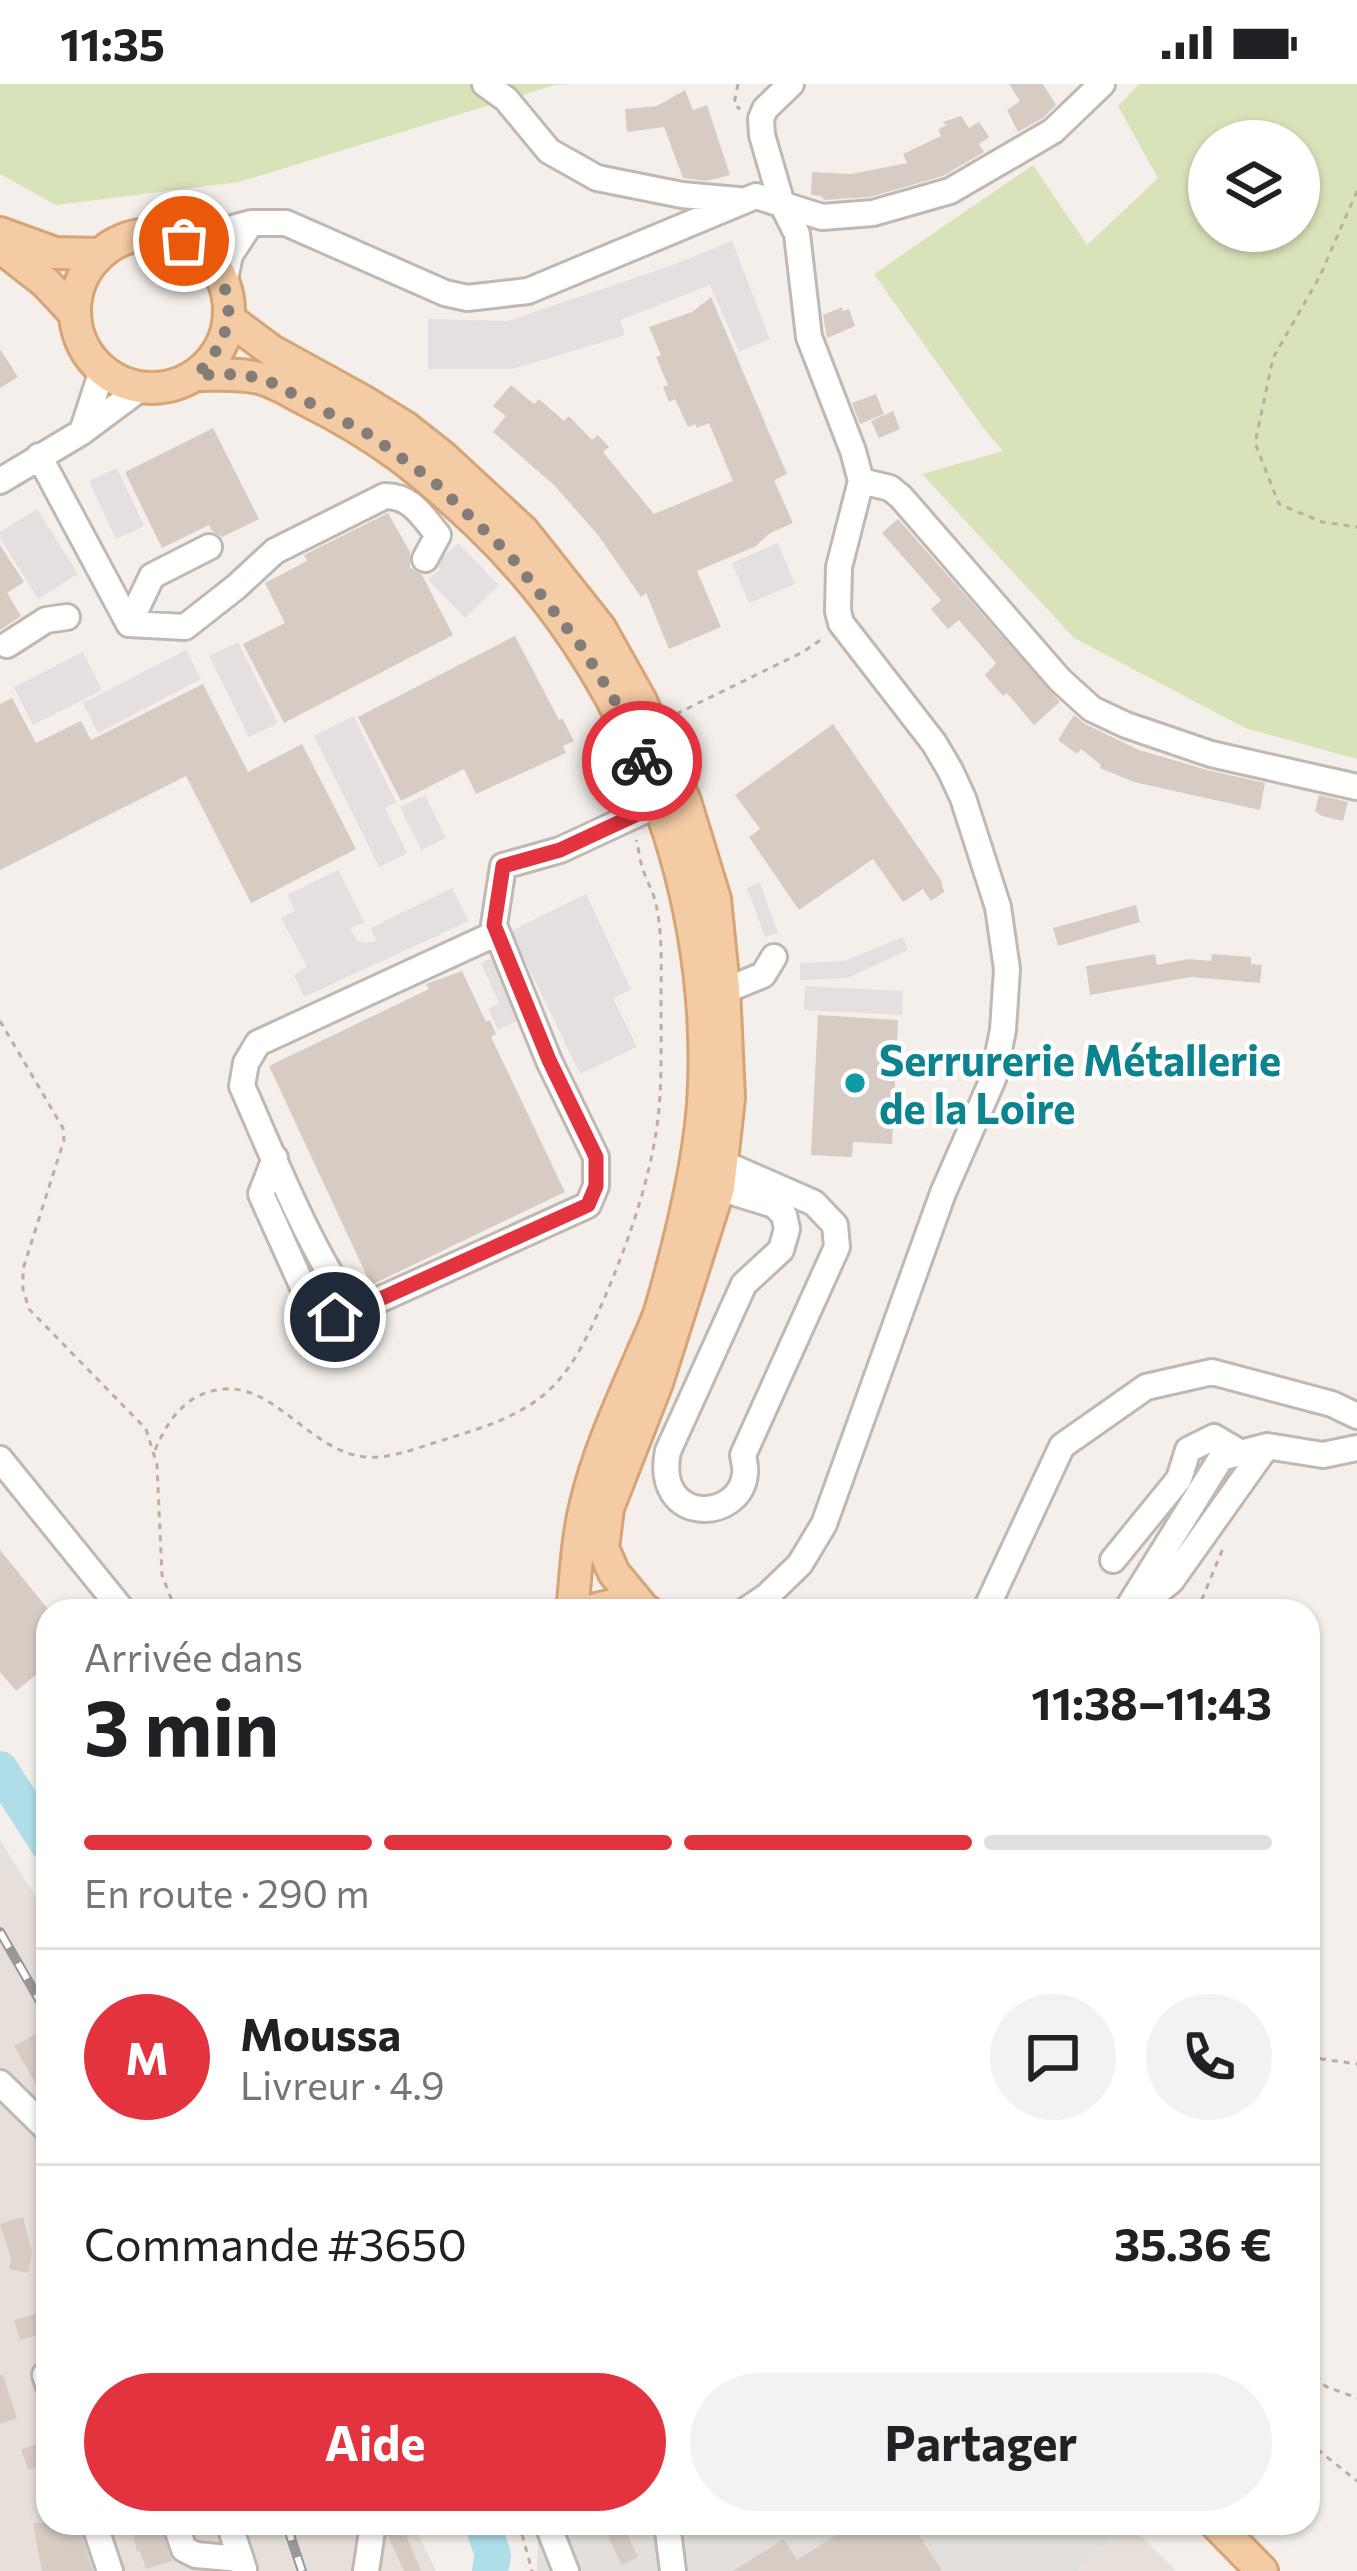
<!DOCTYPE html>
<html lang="fr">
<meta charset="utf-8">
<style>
body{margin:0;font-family:Commissioner,sans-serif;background:#f2f2f2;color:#202124;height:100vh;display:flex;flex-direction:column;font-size:45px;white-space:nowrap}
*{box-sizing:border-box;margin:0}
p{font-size:39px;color:#757577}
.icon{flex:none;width:66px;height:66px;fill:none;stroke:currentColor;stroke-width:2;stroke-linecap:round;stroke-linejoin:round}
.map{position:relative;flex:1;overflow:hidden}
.drawer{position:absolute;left:36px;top:1515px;width:1284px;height:936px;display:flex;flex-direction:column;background:#fff;border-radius:36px;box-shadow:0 3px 9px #0004}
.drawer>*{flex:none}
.tools{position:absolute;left:1188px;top:36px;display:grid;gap:24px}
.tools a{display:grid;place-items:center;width:132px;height:132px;border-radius:50%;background:#fff;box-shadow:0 3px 9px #0004;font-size:60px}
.pin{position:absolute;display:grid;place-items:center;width:102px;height:102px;color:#fff;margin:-51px;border:6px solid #fff;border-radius:50%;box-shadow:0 3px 12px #0007}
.courier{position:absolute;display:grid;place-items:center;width:120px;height:120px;margin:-60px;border:9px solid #e2333f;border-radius:50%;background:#fff;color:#222;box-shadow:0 3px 15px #0007}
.head em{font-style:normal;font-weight:700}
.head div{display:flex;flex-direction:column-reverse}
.head{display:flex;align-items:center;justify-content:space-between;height:204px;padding:0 48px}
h1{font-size:78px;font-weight:700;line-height:90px}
.bar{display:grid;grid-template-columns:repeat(4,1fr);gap:18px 12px;align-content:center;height:144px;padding:0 48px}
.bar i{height:15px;border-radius:9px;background:#e0e0e0}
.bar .on{background:#e2333f}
.bar p{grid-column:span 4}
.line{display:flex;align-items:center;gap:30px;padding:0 48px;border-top:3px solid #e0e0e0}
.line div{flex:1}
.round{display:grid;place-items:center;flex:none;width:126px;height:126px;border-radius:63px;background:#f2f2f2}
.cta{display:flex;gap:24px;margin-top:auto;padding:24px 48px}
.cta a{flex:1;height:138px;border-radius:72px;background:#e2333f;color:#fff;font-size:48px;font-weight:700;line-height:138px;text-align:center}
.cta a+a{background:#f2f2f2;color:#202124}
.status{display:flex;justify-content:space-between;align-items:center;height:84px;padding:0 60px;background:#fff;direction:ltr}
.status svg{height:33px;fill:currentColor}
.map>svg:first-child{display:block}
</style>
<div class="status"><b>11:35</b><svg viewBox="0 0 49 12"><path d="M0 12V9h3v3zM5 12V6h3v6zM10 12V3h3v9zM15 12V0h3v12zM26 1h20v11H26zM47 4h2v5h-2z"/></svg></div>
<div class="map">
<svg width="1357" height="2487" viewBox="0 0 1357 2487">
<rect width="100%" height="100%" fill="#f4efeb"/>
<path fill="#e7e0da" d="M0,1756L48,1832V2439H413L436,2487H0Z
M1128,2439L1176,2487H1079Z"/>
<path fill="#e3dfdc" d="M531,2439H1128L1079,2487H537L538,2457Z"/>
<path fill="#d9e3b9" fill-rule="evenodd" d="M0,0H572L555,1L239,98L56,121L0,90Z
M1139,0H1357V675L1245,644L1074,554L922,390L1003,367L982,342L874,190L1033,81L1087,161L1158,94L1118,22ZM1299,57V147H1209V57Z"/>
<path fill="#e3e0df" d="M732,157L770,255L739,268L710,201L620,236L625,251L513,285H428V235L508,237L670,182Z
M117,384L144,442L116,455L89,397Z
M37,425L78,490L38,515L0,454V448Z
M458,459L499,501L465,534L428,496L440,485L436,480Z
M778,459L795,500L749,519L732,479Z
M238,558L278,639L249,653L209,572Z
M186,566L201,595L98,649L83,619Z
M83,568L102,606L33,641L14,603Z
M354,632L396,718L385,724L407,769L379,783L314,652Z
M425,711L446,754L421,766L400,723Z
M338,786L364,838L350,845L357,856L364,859L376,857L371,844L452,804L469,837L304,913L294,891L307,882L281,834L295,827L287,811Z
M760,799L778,849L765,853L747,804Z
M586,810L631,905L613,915L637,963L580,990L511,847Z
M903,853L908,866L848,894L800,896V879L844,877Z
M496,872L524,934L498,946L488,925L499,919L481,879Z
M805,902L903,907L902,931L804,926Z"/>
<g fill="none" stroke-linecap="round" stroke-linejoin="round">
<path stroke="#afdee9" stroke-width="36" d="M0,1685L48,1760
M482,2439L493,2471L490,2487"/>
</g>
<path fill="#d7ccc4" d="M1009,0H1043L1056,21L1043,34L1018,48L1007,26L1020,17Z
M685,6L693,26L707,21L730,91L707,97L683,94L664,43L627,48L625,25L657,22Z
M961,32L969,44L979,38L989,53L979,60L984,68L943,92L870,113L824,116L821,112L811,111L812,88L851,90L907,79L903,70L941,52L938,46L946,41L943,38Z
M711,213L787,390L774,396L793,439L770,449L756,462L697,487L721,543L669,565L646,509L641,513L598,451L554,401L493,348L506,332L493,322L511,301L534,320L539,315L564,337L569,332L592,356L598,351L609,363L603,368L654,430L733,397L709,339L697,344L695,340L688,343L675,315L669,318L663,303L668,301L656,273L661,271L649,243L692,228Z
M842,223L843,227L849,225L855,242L827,254L823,231Z
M0,265L18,293L0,304Z
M876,310L884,330L860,340L852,319Z
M893,327L900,345L879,354L871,337Z
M213,344L259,435L222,453L212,447L209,441L162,464L125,388Z
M388,429L410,468V483L422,491L453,551L284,639L243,560L285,539L265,499L307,477L304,471Z
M898,435L1060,618L1034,641L1007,609L1003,612L985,591L996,579L959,536L948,545L931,525L941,516L882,449Z
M0,461L24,498L7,509L21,532L0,546Z
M515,552L559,636L562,634L574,657L563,662L566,669L476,710L464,685L401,717L358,633Z
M203,600L248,688L302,660L356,765L251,819L186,692L0,786V620L12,614L36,659L81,637L91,656Z
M1074,631L1085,640L1139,666L1207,686L1265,699L1260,726L1134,698L1100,684L1101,681L1081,665L1077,670L1058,656Z
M833,640L941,796L944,808L931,817L923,805L903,818L873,775L799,826L749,753L760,745L735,711Z
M1319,711L1348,718L1343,737L1322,732L1315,727Z
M1136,821L1140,838L1058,862L1053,844Z
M1155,870L1157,881L1189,875L1211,877L1212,870L1251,873V880L1262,881L1260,899L1191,893L1090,911L1086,882Z
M462,887L486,938L490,936L496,950L491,953L565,1108L371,1201L269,982L429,905L426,900Z
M818,931L898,936L892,1060L853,1058L852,1073L811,1071Z
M0,1466L48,1525V1581L16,1607L0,1588Z
M43,1946L48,1954V2021L14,1962Z
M23,2133L32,2169L28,2189L9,2185L11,2174L0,2140Z
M48,2226V2248L20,2256L14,2236Z
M0,2291H3L17,2334L0,2340Z
M48,2357V2379L28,2386L21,2365Z
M33,2439H78L93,2487H42Z
M131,2439H159L172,2477L146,2485L140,2467L137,2468Z
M386,2439H401L421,2487H404L388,2452Z
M601,2439H622L638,2473L622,2481Z
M855,2439H911L942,2487H733L784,2455L797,2476Z"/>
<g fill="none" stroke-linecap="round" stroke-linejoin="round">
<g stroke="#c1b8b1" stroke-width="30">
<path id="minor" d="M485,0L506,15L549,67L597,94L682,111L738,116
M185,157L251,139H286L445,209L467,214L528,207L756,112L822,133L873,129L950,107L1053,47L1102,0
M224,200L230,171L251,139
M82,348L102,287
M39,372L129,540
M0,397L82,348L141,304
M861,397L890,404L901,413L1060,596L1092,625L1126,641L1211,670L1357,703
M129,540L185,543L236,503L275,467L385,412C412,412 422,432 438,451L425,475
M129,540L152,492L209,463
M7,561L46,536L67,533
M497,849L258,959L246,979L242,1002C262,1046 325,1205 359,1225L588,1121L596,1102V1073L549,977L494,841L503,782L560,766L659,720
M724,907L763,891L774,873
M275,1074L261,1110L311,1221C328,1235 339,1232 359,1225
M719,1104L774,1121L784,1131L787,1145L781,1166L744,1200L668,1367C653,1441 740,1439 745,1390C746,1384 744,1377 743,1371L837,1163L835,1141L814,1119L723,1079
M0,1375L123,1527
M1113,1476L1179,1395L1188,1366L1214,1353L1241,1369
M1135,1526L1171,1497L1267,1362
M745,1527L767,1512L800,1480L824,1440L943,1109L993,995L1003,946L1007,885L998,823L963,714L950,686L934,659L841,539L838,527L839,483L861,397L853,367L809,253L797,150L782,120L762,51L761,35L765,25L791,0
M985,1527L1062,1362L1146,1303L1212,1288L1332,1320L1357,1332
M1126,1527L1221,1374L1267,1362L1323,1371L1357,1364
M0,1999L48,2046
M45,2291L48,2300
M94,2439L110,2487
M175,2439L184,2465L196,2471L241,2475
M229,2439L244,2485
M547,2439L566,2487
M667,2439L673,2487
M366,2487L372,2447"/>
</g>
<g stroke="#d7a475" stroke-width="36">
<path id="major" d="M0,149L55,169L100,170
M75 227a77 77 0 1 1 154 0a77 77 0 1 1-154 0Z
M0,163L45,198L74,229
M229,235L272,267L363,317L405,343L443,373L523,447L600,544L641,617L685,717L715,815L724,904L729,1014L719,1104L657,1299L608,1424L603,1464L614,1489L643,1524
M196,291C217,291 238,289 259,294C276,298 292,309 308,317C378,352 420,385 476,438C627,581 712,794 704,1002C702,1071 680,1158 661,1224C656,1241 647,1258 640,1275C620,1321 598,1369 586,1419C577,1454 576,1492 572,1527
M588,1527L617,1520L647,1527
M1215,2439L1262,2487"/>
</g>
<path stroke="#beaea1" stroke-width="3" stroke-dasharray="6 6" stroke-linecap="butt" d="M738,0L734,20L740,25
M1357,107L1320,192L1273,274L1255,359L1279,420L1322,438L1357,443
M676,630L803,568L822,555
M0,937L63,1044L64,1056L23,1185V1205L29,1225L146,1345L157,1381L162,1491L176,1527
M155,1366C169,1334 187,1308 225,1305C280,1301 317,1379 379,1373C400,1371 420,1363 440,1357C478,1345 516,1335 547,1308C576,1282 592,1243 607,1208C631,1151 653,1087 659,1025C662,989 661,952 661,916C661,884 663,848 655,816C652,805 645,794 642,782C639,774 639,764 636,756
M1197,1527L1224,1462
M1308,1973L1357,1980
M1308,2282L1325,2302L1357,2314
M1308,2358L1357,2397
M519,2439L532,2487"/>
<use href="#minor" stroke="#fff" stroke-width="24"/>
<use href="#major" stroke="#f3cba4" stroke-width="30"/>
<g stroke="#989898" stroke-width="10">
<path id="rail" d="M0,1848L48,1931
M286,2439L302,2487"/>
</g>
<use href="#rail" stroke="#fff" stroke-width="6" stroke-dasharray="18" stroke-linecap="butt"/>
</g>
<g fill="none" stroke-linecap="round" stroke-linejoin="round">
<path stroke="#847d77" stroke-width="12" stroke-dasharray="0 21.6" d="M184,157C240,193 242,247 196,291L238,290L265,295L370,351L432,396L509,470L581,562L614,615L642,677"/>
<path stroke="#e2333f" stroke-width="15" d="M335,1233L358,1225L588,1121L596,1102V1073L549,976L494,841L503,782L560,766L659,720L642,677"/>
</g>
<circle fill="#0f9aa8" stroke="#fff" stroke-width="4.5" cx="855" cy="999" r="12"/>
<g text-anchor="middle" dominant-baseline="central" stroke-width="9" stroke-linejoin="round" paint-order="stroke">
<g font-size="42" font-weight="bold" fill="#0d838f" stroke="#fff" text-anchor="start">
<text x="879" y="975">Serrurerie Métallerie<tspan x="879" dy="48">de la Loire</tspan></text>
</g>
</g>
</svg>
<div class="tools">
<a><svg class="icon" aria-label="layers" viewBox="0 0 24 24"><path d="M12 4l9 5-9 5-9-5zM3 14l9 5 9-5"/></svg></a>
</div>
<div class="pin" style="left:184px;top:157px;background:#ea580c"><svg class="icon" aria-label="bag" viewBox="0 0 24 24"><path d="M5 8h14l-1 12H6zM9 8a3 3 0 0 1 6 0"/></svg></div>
<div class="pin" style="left:335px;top:1233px;background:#1f2937"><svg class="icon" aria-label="home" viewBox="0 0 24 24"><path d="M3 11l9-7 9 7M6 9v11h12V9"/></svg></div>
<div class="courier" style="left:642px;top:677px"><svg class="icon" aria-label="bike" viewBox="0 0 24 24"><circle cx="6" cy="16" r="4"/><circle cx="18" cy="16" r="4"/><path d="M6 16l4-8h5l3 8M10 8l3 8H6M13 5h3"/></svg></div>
<section class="drawer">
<div class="head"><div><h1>3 min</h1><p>Arrivée dans</p></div><em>11:38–11:43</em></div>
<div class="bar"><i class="on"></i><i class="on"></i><i class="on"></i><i></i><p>En route · 290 m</p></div>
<div class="line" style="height:216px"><b class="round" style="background:#e2333f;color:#fff">M</b><div><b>Moussa</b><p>Livreur · 4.9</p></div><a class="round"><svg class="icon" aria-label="chat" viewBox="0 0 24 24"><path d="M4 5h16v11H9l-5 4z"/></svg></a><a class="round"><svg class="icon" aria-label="phone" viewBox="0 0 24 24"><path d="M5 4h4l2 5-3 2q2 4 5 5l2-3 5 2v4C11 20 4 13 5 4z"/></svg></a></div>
<div class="line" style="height:156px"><div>Commande #3650</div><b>35.36 €</b></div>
<div class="cta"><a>Aide</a><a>Partager</a></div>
</section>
</div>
